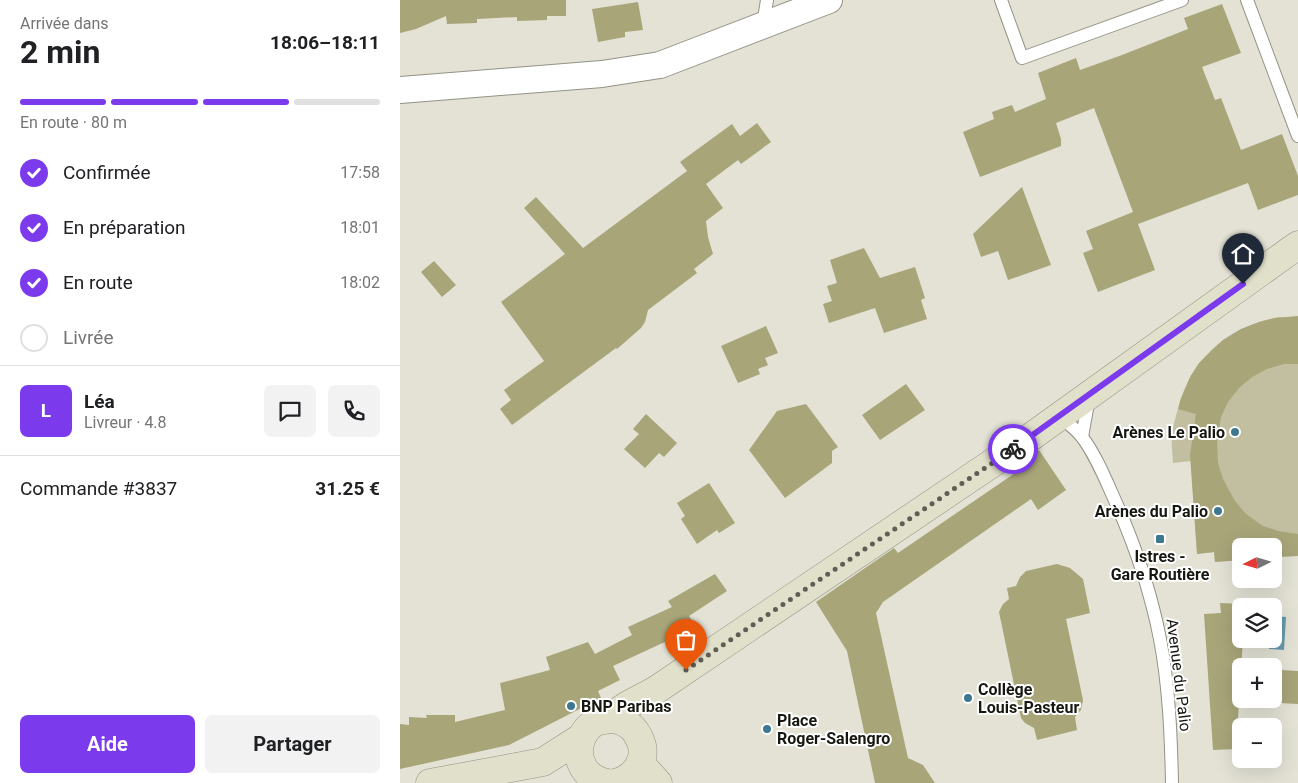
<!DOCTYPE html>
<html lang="fr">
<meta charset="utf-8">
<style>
body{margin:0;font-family:Roboto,sans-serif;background:#f2f2f2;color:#202124;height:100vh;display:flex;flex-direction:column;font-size:19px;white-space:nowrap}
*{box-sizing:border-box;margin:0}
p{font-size:16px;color:#757577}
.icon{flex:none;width:28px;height:28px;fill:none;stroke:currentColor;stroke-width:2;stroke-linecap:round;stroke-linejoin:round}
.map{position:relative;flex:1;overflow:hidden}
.sheet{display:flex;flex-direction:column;background:#fff;width:400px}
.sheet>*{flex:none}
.needle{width:32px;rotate:265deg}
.controls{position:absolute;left:832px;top:538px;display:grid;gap:10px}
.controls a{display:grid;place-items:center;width:50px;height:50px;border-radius:8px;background:#fff;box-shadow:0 5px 20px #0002;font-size:25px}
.pin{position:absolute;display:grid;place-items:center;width:42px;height:42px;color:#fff;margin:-51px -21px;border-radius:50% 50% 50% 0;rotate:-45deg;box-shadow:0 0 5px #0007}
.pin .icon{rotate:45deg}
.courier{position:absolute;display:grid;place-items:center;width:50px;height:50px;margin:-25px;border:4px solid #7c3aed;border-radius:50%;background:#fff;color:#222;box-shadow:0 1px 6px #0007}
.summary em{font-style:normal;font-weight:700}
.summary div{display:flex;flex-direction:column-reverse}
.summary{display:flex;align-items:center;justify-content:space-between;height:85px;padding:0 20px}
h1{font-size:32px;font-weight:700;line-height:38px}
.bar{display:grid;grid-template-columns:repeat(4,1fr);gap:8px 5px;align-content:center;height:60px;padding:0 20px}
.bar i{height:6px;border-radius:4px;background:#e0e0e0}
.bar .on{background:#7c3aed}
.bar p{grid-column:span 4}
.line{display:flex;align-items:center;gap:12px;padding:0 20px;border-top:1px solid #e0e0e0}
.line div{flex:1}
.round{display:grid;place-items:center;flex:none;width:52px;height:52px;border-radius:8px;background:#f2f2f2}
ol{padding:0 20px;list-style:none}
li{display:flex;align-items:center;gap:15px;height:55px}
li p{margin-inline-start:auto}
li .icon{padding:5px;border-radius:50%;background:#7c3aed;color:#fff;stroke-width:4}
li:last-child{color:#757577}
li i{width:28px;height:28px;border:2px solid #e0e0e0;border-radius:50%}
.action{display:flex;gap:10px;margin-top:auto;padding:10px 20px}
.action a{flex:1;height:58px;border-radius:8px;background:#7c3aed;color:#fff;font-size:20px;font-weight:700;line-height:58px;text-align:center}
.action a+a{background:#f2f2f2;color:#202124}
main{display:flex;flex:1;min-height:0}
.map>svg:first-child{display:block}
</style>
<main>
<section class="sheet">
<div class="summary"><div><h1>2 min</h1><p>Arrivée dans</p></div><em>18:06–18:11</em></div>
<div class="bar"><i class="on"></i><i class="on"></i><i class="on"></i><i></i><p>En route · 80 m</p></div>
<ol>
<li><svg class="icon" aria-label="check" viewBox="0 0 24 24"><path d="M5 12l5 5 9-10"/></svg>Confirmée<p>17:58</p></li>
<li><svg class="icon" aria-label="check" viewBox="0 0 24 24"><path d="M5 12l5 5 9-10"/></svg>En préparation<p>18:01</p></li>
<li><svg class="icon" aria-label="check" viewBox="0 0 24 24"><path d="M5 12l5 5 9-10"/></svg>En route<p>18:02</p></li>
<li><i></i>Livrée</li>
</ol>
<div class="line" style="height:90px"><b class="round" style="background:#7c3aed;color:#fff">L</b><div><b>Léa</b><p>Livreur · 4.8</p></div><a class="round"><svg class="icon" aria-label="chat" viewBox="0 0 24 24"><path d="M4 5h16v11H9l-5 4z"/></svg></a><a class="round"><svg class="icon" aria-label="phone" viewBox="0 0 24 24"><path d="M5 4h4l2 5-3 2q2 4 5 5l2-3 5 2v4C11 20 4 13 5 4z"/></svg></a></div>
<div class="line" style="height:65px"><div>Commande #3837</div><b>31.25 €</b></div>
<div class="action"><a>Aide</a><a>Partager</a></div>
</section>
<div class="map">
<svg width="898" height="783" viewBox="0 0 898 783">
<rect width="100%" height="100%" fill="#e3e2d5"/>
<path fill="#c1bfa0" d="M879,317H898V556L874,557V546H841V560L815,562L814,552L797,554L791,461L773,463C773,455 771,447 772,440C772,429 775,419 778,409C792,358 826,327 879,317Z"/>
<path fill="#6798ad" d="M874,616L886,617L884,650L869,649V639H874Z"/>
<path fill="#a8a579" d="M0,0H166V16H147V20L117,21V17L77,19V23L47,24L46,16L16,29L0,33Z
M238,2L243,30L225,32V37L198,42L192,9Z
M822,4L841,53L802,67L815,100L821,98L841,150L882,134L898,176V195L858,210L848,183L738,224L755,270L698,292L683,253L693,249L686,231L733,212L694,108L656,123L661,139V146L580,177L563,132L594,119L592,112L612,105L615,112L646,99L638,73L676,58L680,70L722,55L788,29L784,18Z
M357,123L371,142L341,164L338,160L306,184L323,208L306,221L308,237L313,254L294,269L297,273L248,310L245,322L241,328L217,349L216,348L112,425L100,409L111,400L104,390L144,361L101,302L165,254L124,208L136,197L183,248L287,171L280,162L332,124L340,136Z
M622,187L651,265L608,280L598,251L581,257L573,234Z
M464,248L480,278L515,267L525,298L521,300L527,319L484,333L475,308L429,323L423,304L432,301L427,286L437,283L430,260Z
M34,261L56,285L42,297L21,272Z
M898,316V364H884L867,369L852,377L839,388L828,402L821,417L817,442L818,463L823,479L835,501L846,514L863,526L878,531L898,534V556L874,557V546H841V560L815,562L814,552L797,554L790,455L796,414L778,409L781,398L790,377L799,363L807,355L823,340L841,329L859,322L875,318Z
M366,326L378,353L365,358L368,365L358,369L360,374L338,383L321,346Z
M506,384L525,410L480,440L462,415Z
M406,404L438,447L432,451V463L385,498L349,450L377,411Z
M246,414L277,443L264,457L259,453L245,468L224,449L239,434L233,429Z
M639,450L666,490L638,510L631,499L483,602L476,613L508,758L523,765L535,783H475L447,651L416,602L494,548L498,553L618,471L616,466Z
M309,483L335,523L319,533L317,530L297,544L281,519L285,516L277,503Z
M657,564L670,568L683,579L690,613L666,619L683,700L681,710L675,717L677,730L637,740L634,728L625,723L621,718L599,612L603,604L609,599L607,588L616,586L620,577L626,571Z
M315,574L327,591L289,616L296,626L282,634L213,666L220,680L198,691L201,698L109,745L0,769V724L9,725V717L27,718L26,715H55V722L105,710L100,683L150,670L146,657L188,642L195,654L232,635L228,627L272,607L268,601Z
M820,603L845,604V606H841V639H843L836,749L813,750L804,614L821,613Z
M881,670L898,671V704L880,703Z"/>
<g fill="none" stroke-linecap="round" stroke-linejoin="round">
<g stroke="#929286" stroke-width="14">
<path id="lane" d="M601,0L622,58L782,0
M847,0L898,136
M363,25L367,0
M660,416C667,423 676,429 682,437C696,455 707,483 717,505C736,548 751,593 760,639C769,686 771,735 772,783
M682,437L689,398"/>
</g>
<g stroke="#929286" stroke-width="28">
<path id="street" d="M0,90L202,74L260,65L429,0"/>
</g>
<g stroke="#929286" stroke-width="29">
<path id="secondary" d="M205,720L228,705L256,690L628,439L898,245
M240,763L258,783
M30,783L143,762L182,737
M207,783C161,774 177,709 218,720C229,723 236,730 240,740C249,759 234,779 215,783"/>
</g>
<use href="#lane" stroke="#fff" stroke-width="12"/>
<use href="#street" stroke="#fff" stroke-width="26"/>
<use href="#secondary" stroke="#e1e0ca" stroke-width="28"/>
</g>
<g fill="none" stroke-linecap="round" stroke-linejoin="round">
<path stroke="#5e5e56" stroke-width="5" stroke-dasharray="0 9" d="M286,670L613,449"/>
<path stroke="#7c3aed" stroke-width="6" d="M613,449L843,284"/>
</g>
<g fill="#3d7890" stroke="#fff" stroke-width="2">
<circle cx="835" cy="432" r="5"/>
<circle cx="818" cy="511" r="5"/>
<rect x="755" y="534" width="10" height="10" rx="2.5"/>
<circle cx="568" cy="698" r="5"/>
<circle cx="171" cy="706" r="5"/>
<circle cx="367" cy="729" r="5"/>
</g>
<g text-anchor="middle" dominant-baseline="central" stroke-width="4" stroke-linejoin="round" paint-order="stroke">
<g font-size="16" font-weight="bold" fill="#171712" stroke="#fff" text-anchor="start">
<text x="825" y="432" text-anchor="end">Arènes Le Palio</text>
<text x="808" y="511" text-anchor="end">Arènes du Palio</text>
<text x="760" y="556" text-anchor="middle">Istres -<tspan x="760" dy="18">Gare Routière</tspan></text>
<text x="578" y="689">Collège<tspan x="578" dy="18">Louis-Pasteur</tspan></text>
<text x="181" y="706">BNP Paribas</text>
<text x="377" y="720">Place<tspan x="377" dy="18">Roger-Salengro</tspan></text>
</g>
<g font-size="16" fill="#171712" stroke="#fff">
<text transform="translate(779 675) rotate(83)">Avenue du Palio</text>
</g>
</g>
</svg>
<div class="controls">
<a><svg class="needle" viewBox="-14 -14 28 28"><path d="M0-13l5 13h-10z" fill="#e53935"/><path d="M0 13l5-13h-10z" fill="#757577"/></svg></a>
<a><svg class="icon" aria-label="layers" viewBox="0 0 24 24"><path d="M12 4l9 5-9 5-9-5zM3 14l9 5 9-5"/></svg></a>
<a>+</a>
<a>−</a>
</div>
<div class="pin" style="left:286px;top:670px;background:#ea580c"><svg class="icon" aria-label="bag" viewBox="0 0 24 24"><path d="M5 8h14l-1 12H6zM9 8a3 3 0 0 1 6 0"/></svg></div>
<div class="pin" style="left:843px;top:284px;background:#1f2937"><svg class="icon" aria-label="home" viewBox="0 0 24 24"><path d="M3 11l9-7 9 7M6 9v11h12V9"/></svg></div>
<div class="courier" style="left:613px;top:449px"><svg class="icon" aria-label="bike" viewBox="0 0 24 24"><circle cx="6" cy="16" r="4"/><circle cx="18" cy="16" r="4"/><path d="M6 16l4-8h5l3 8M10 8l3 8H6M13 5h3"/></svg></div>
</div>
</main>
